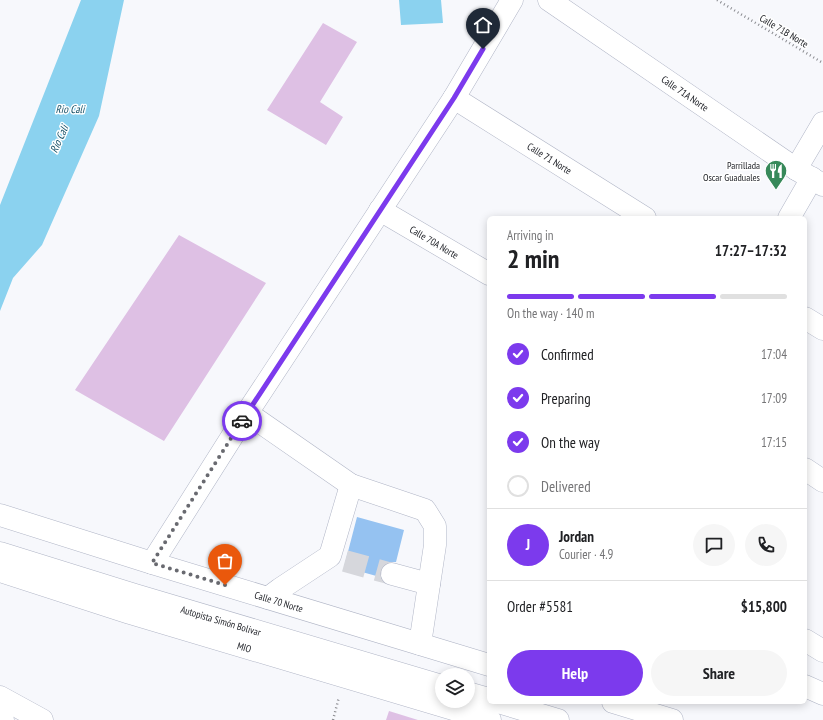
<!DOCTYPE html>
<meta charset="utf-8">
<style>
body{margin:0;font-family:"PT Sans Narrow",sans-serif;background:#f6f6f6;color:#202124;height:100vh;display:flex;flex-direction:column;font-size:15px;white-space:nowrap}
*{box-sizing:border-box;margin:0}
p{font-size:13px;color:#757577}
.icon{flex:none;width:22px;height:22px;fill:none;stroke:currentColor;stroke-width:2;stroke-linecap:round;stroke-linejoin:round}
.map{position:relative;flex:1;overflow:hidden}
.side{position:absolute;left:487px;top:216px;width:320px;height:488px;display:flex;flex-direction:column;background:#fff;border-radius:6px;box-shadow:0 2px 10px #0003}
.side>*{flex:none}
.controls{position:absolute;left:435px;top:668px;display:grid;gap:8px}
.controls a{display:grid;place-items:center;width:40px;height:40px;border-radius:50%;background:#fff;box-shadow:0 2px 10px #0003;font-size:20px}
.pin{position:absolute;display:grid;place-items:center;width:34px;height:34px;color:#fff;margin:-41px -17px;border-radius:50% 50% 50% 0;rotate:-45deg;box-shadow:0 0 4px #0007}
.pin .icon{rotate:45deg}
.courier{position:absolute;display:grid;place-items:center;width:40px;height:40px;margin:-20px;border:3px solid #7c3aed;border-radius:50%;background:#fff;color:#222;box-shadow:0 1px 5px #0007}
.summary em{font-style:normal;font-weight:600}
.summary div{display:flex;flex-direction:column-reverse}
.summary{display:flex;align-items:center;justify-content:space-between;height:68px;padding:0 20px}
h1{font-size:26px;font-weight:600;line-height:30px}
.bar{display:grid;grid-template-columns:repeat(4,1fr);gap:6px 4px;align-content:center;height:48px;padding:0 20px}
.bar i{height:5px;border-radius:3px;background:#e0e0e0}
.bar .selected{background:#7c3aed}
.bar p{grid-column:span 4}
.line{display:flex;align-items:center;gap:10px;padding:0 20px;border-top:1px solid #e0e0e0}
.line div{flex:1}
.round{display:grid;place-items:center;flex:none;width:42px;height:42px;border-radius:21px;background:#f6f6f6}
ol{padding:0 20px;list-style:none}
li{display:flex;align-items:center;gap:12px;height:44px}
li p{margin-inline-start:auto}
li .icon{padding:4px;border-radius:50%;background:#7c3aed;color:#fff;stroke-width:4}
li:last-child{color:#757577}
li i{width:22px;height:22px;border:2px solid #e0e0e0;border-radius:50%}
.button{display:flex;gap:8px;margin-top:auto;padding:8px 20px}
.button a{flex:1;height:46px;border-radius:24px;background:#7c3aed;color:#fff;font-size:16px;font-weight:600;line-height:46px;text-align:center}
.button a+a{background:#f6f6f6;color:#202124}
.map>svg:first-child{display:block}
</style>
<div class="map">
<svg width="823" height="720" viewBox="0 0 823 720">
<rect width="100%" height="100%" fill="#f7f8fc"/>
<path fill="#dec0e4" d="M323,23L357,42L320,102L343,117L326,145L267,110Z
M179,235L266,283L164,441L75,390Z
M389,711L418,720H386Z"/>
<path fill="#8bd2ef" d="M81,0H124L99,116L42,245L13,278L0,311V205Z
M399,0H441L443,23L401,25Z"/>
<path fill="#95c2f1" d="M357,517L404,530L396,562H389L383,565L380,570V577L344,567Z"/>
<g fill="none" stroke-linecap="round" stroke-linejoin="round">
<path stroke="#d6d7dc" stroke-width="22" stroke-dasharray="22 11" stroke-linecap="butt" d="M345,561L392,574"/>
<g stroke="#b0b5c6" stroke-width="23">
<g id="minor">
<path id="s1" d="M549,0L796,169L823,185"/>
<path id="s2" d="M454,98L645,218"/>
<path d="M796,169L823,123"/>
<path id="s3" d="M380,210L489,274"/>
<path d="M789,218L812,178"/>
<path d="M805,318L823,329"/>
<path d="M247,413L351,485L425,510L435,526V545L420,644"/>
<path d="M805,469L823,481"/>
<path id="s4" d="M0,515L152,563L489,665"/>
<path d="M152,563L247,413L454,98L512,0"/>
<path id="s5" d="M0,571L130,613L490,720"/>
<path d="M392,574L429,584"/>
<path d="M268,598L280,589L330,556L351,485"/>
<path d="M805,640L823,651"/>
<path d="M805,686L823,694"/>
<path d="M0,697L42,720"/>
<path d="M613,702L672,720"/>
</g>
</g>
<g stroke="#b0b5c6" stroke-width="23">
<g id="major">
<path id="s6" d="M0,553L135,595L442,686"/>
<path d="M468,693L489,699"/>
<path d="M498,702L558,720"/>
<path d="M0,719L3,720"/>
</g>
</g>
<path stroke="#8a8b90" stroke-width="2.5" stroke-dasharray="1 3" stroke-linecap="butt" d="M717,0L823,63
M333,720L339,697"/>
<use href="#minor" stroke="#fff" stroke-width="22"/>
<use href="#major" stroke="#fff" stroke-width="22"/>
</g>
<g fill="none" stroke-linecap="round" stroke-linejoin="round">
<path stroke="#696a70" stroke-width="4" stroke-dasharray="0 7.2" d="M225,585L152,563L242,421"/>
<path stroke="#7c3aed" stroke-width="5" d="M242,421L454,98L483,49"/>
</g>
<defs>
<g id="restaurant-pin" transform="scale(1.15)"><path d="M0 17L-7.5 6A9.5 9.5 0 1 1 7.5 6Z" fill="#37895a" stroke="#fff"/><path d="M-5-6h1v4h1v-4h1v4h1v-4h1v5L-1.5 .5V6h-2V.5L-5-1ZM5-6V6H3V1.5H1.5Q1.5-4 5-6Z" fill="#fff"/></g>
</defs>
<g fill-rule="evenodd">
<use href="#restaurant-pin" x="776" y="171"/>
</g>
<g text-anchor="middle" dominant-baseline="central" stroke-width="3" stroke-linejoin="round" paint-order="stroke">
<g font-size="10" fill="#1c1e24" stroke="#fff">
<text transform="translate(784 31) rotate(31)">Calle 71B Norte</text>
<text stroke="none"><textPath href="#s1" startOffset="165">Calle 71A Norte</textPath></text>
<text stroke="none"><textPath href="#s2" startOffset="113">Calle 71 Norte</textPath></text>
<text stroke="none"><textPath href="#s3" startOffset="63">Calle 70A Norte</textPath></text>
<text stroke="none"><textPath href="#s4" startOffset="292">Calle 70 Norte</textPath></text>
<text stroke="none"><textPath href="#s6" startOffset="231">Autopista Simón Bolívar</textPath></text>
<text stroke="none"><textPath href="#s5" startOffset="256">MIO</textPath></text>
</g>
<g font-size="10" fill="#1c1e24" stroke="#fff" text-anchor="end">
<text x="760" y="165">Parrillada<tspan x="760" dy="12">Oscar Guaduales</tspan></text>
</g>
<g font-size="11" font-style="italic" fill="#185267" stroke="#fff">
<text x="70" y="109">Rio Cali</text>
<text transform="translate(59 139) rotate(-66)">Río Cali</text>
</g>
</g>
</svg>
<div class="controls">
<a><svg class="icon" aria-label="layers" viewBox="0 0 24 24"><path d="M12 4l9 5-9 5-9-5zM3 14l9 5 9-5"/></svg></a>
</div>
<div class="pin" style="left:225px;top:585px;background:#ea580c"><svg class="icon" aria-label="bag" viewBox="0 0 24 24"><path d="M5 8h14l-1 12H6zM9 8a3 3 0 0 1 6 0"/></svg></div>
<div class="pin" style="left:483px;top:49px;background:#1f2937"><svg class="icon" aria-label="home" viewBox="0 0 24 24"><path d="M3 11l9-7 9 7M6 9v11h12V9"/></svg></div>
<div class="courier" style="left:242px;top:421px"><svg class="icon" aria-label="car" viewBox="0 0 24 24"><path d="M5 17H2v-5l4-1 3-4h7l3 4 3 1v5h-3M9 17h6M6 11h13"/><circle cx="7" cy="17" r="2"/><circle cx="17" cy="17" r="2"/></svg></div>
<section class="side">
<div class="summary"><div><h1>2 min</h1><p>Arriving in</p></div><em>17:27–17:32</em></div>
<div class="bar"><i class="selected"></i><i class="selected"></i><i class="selected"></i><i></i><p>On the way · 140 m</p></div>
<ol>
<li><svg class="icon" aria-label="check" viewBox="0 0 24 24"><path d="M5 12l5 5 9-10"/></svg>Confirmed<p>17:04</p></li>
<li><svg class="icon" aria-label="check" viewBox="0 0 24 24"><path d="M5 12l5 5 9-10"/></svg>Preparing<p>17:09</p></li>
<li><svg class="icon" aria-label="check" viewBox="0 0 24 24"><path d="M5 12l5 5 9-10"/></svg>On the way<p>17:15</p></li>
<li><i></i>Delivered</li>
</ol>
<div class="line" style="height:72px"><b class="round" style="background:#7c3aed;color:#fff">J</b><div><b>Jordan</b><p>Courier · 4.9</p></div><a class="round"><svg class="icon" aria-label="chat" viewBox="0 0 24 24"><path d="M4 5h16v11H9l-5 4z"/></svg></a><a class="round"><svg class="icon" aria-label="phone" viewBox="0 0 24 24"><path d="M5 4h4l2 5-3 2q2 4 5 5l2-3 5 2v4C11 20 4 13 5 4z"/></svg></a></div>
<div class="line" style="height:52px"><div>Order #5581</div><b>$15,800</b></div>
<div class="button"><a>Help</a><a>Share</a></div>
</section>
</div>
